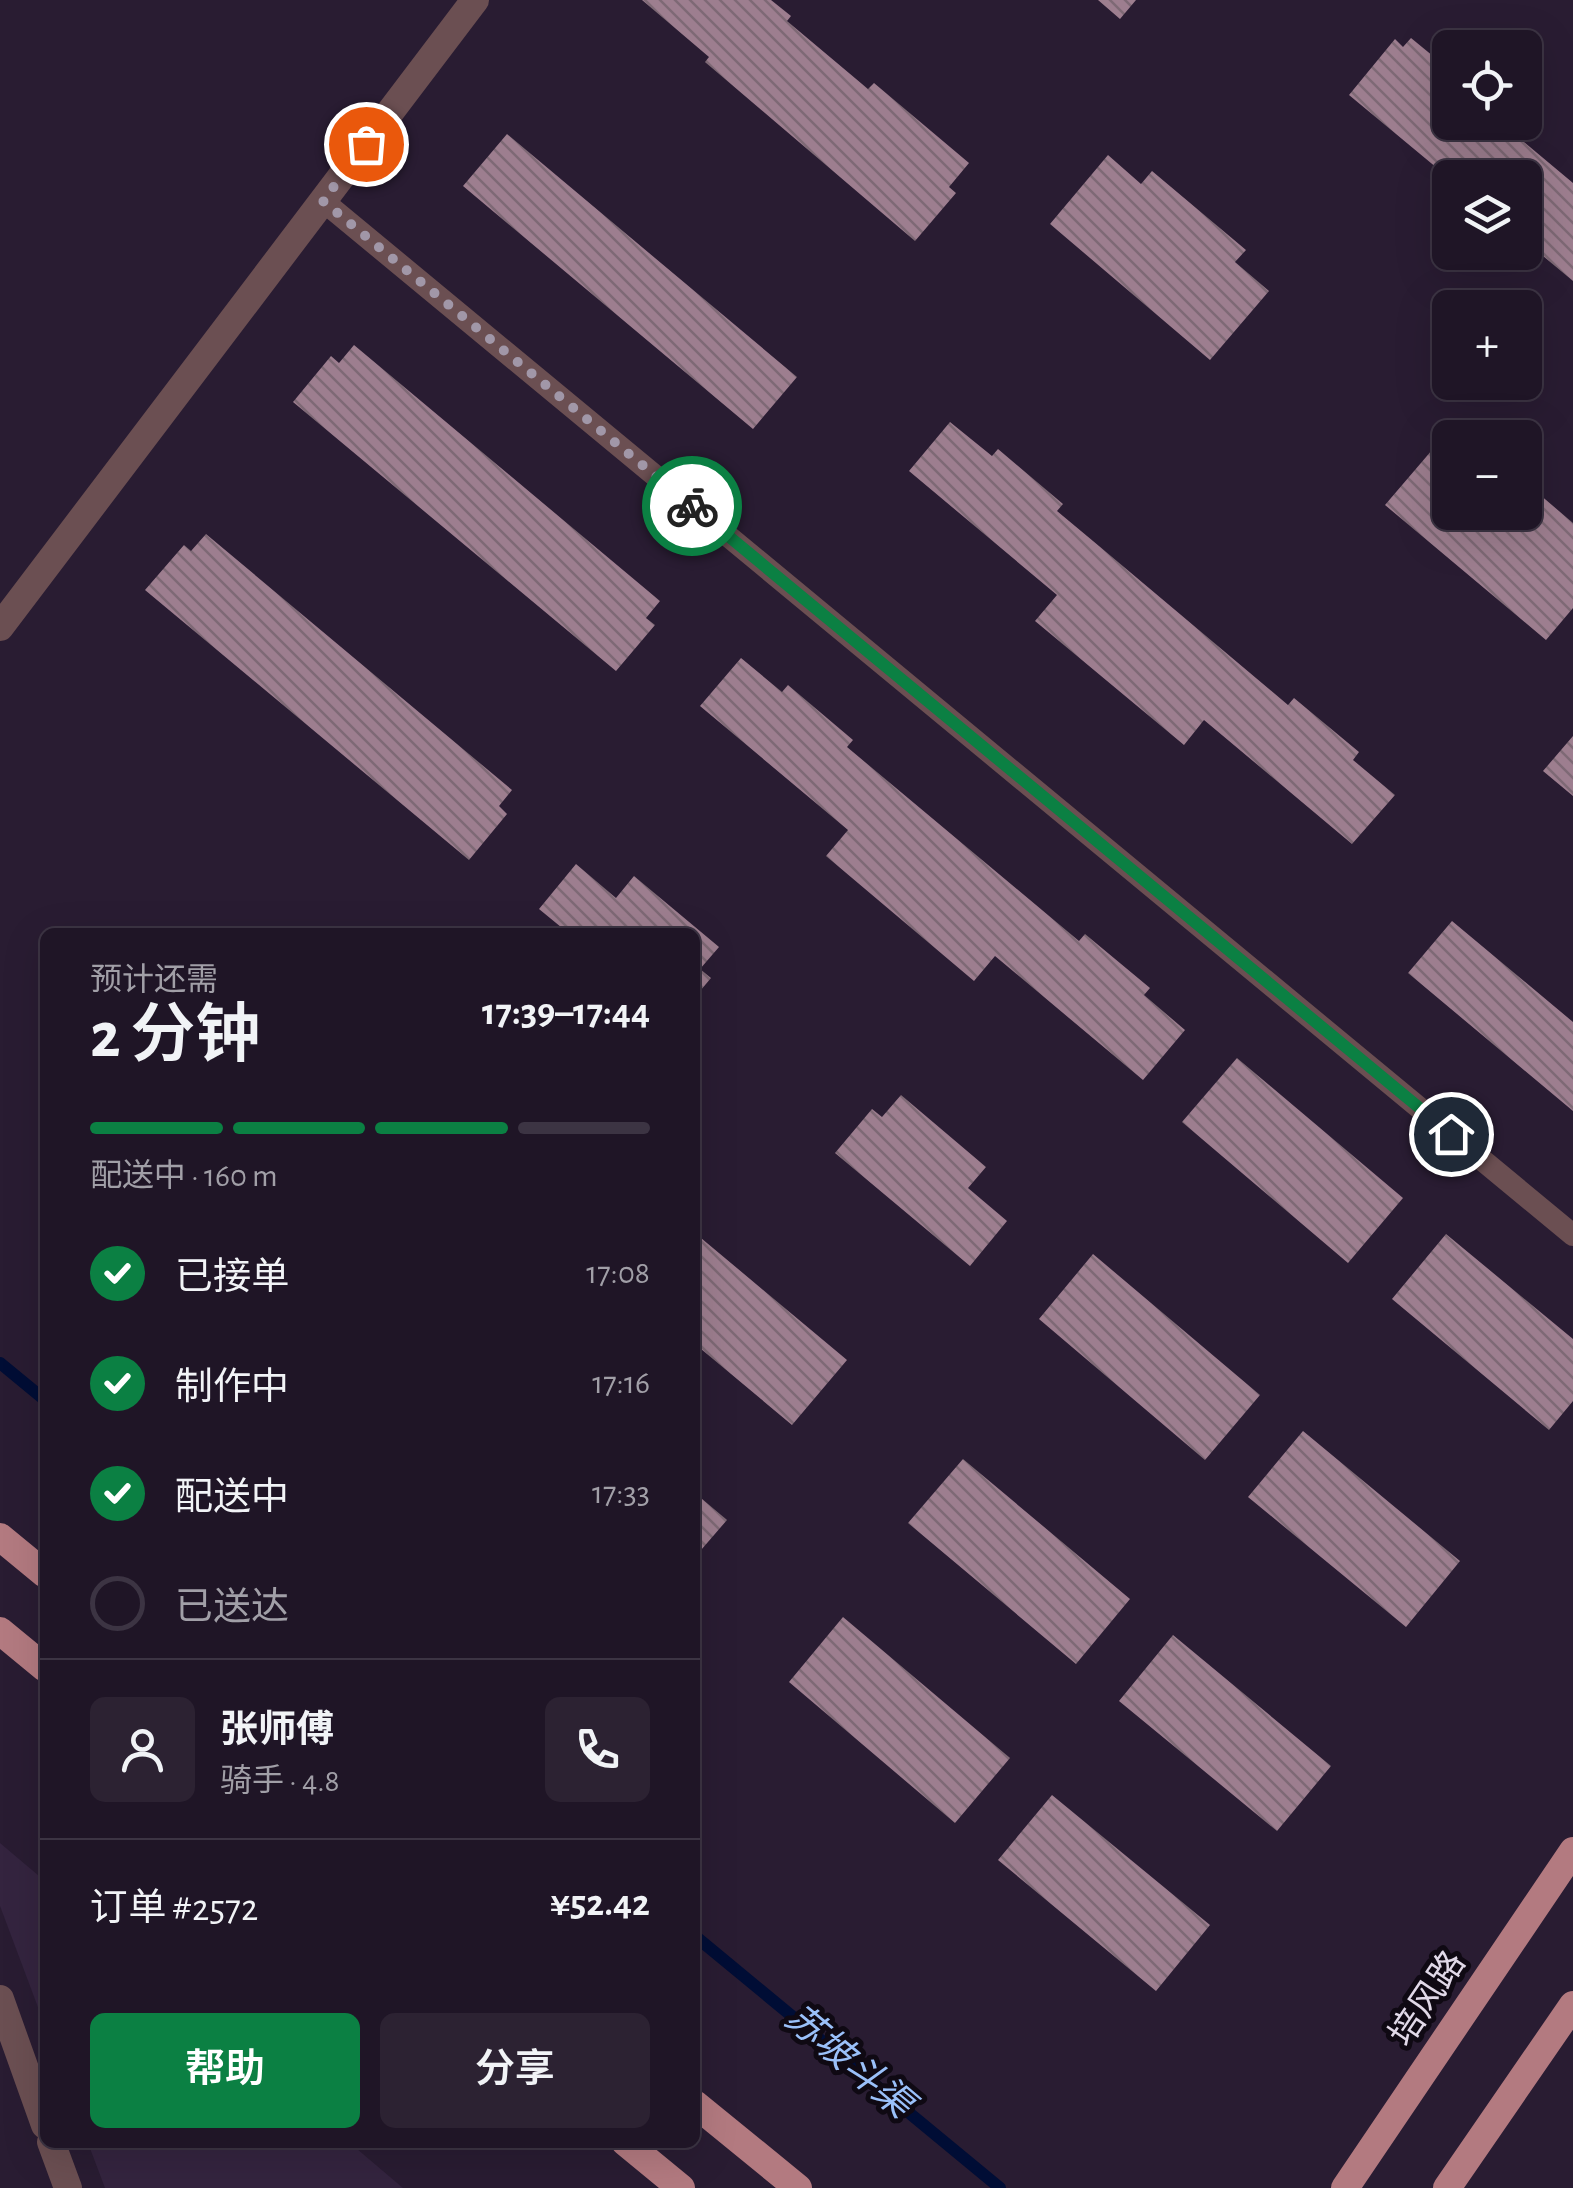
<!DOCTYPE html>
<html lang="zh">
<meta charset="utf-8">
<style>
body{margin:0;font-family:"Alegreya Sans","Noto Sans SC",sans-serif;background:#2c2232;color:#f1f3f6;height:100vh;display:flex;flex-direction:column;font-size:38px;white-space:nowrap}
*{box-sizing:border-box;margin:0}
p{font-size:32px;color:#a19fa7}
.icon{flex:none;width:55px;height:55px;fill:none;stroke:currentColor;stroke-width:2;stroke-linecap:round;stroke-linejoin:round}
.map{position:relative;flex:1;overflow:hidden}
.sheet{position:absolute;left:40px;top:928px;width:660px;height:1220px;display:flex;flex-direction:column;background:#1f1526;border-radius:15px;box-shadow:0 10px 40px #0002,0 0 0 2px #3c3443}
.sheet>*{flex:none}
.fabs{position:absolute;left:1432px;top:30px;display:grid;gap:20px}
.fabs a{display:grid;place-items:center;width:110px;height:110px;border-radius:15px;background:#1f1526;box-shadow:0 10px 40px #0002,0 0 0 2px #3c3443;font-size:50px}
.pin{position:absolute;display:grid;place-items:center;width:85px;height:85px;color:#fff;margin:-42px;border:5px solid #fff;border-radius:50%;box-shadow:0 2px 10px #0007}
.courier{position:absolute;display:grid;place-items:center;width:100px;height:100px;margin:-50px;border:8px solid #0b8043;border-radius:50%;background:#fff;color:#222;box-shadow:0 2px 12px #0007}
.overview em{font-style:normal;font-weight:600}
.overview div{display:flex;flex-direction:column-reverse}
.overview{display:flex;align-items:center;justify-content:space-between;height:170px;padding:0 50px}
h1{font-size:65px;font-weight:600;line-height:75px}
.bar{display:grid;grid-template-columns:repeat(4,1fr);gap:15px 10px;align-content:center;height:120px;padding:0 50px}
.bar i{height:12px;border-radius:8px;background:#3c3443}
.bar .current{background:#0b8043}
.bar p{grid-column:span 4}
.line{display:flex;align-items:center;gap:25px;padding:0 50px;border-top:2px solid #3c3443}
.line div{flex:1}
.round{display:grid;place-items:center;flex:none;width:105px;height:105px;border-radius:15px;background:#2c2232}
ol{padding:0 50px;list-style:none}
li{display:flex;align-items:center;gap:30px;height:110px}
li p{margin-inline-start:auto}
li .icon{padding:10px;border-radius:50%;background:#0b8043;color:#fff;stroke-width:4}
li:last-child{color:#a19fa7}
li i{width:55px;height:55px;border:5px solid #3c3443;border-radius:50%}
.cta{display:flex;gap:20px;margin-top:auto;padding:20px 50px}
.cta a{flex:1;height:115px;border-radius:15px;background:#0b8043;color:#fff;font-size:40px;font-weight:600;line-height:115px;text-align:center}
.cta a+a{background:#2c2232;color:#f1f3f6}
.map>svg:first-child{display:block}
</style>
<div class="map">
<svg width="1573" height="2188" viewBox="0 0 1573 2188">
<defs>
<pattern id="building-back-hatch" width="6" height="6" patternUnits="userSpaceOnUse" patternTransform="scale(2.5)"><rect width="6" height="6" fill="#9d7e8f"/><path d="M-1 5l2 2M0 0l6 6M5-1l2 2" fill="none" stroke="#7e6975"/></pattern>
</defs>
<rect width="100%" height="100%" fill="#291c32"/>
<path fill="#34243f" d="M0,1843L45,1881V2026L0,1906Z
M88,2143H350L403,2188H105Z"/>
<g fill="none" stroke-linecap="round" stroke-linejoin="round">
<path stroke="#000d35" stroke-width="12" d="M0,1363L45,1400
M695,1936L1000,2188"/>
</g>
<path fill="url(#building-back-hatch)" d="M642,0H771L791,16L787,21L868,89L874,83L969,163L949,187L956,193L915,241L705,62L709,57Z
M1098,0H1136L1120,19Z
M1411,38L1450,70V122H1500L1573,183V281L1525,241V178H1449L1349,95L1395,39L1403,47Z
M507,134L797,377L753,429L463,186Z
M1108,155L1141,184L1152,171L1246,250L1235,262L1269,291L1210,360L1050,224Z
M354,345L660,601L646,618L655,625L616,671L293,402L331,356L339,363Z
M950,422L992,456L998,449L1063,504L1057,511L1099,546L1288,705L1294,698L1359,752L1353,760L1395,795L1352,844L1204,720L1184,745L1035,621L1057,595L909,471Z
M1444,436L1450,441V512H1525V482L1573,523V608L1546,640L1385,505Z
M206,534L512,790L499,806L507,814L469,860L145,590L184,545L191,551Z
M741,658L782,692L788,685L853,740L847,747L1079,941L1085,934L1150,988L1144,995L1185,1030L1143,1080L995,956L974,981L826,856L848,830L700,706Z
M1573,736V796L1543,771Z
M576,864L616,898L634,876L719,947L700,969L711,978L695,997V932H567L539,909Z
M1452,921L1573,1022V1111L1408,973Z
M1237,1058L1403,1198L1348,1263L1182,1122Z
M901,1095L986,1167L968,1188L1007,1221L970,1266L835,1153L872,1109L882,1117Z
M695,1233L847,1360L792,1425L695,1344Z
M1446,1234L1573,1339V1401L1549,1430L1392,1299Z
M1093,1254L1260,1395L1205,1460L1039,1319Z
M1303,1431L1460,1561L1406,1627L1248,1497Z
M963,1459L1130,1599L1076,1664L908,1523Z
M695,1493L727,1520L695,1557Z
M843,1617L1010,1758L955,1823L789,1682Z
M1173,1635L1331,1766L1277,1831L1119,1701Z
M1052,1795L1210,1925L1156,1991L998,1860Z"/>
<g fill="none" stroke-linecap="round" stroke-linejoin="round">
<path stroke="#6b4f52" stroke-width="22" d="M323,201L1573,1235"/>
<path stroke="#6b4f52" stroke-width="28" d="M0,627L475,0
M0,1999L45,2125
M51,2142L68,2188"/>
<path stroke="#b37a80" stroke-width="28" d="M0,1537L45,1574
M0,1631L45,1668
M695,2104L798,2188
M625,2142L681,2188
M1345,2188L1573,1851
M1447,2188L1573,2005"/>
</g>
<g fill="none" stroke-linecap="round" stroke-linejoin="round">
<path stroke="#a197a8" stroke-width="10" stroke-dasharray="0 18" d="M366,144L323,201L692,506"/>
<path stroke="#0b8043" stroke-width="12" d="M692,506L1451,1134"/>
</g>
<g text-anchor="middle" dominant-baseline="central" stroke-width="10" stroke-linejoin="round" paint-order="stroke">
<g font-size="35" fill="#e1d9e8" stroke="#0f0913">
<text transform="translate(1428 1999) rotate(-56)">培风路</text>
</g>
<g font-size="38" font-style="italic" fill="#9ac0f9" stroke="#0f0913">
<text transform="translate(848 2062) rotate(40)">苏坡斗渠</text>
</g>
</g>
</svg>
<div class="fabs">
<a><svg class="icon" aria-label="locate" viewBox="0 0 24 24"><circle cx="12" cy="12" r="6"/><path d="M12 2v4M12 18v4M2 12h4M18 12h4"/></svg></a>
<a><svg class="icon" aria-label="layers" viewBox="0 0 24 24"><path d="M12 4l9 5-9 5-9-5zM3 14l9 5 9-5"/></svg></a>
<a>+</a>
<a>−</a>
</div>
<div class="pin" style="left:366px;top:144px;background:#ea580c"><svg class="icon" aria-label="bag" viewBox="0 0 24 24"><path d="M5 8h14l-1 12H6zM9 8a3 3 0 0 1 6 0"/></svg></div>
<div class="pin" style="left:1451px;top:1134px;background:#1f2937"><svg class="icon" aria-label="home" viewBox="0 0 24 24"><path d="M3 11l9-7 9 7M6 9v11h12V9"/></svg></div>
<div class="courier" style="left:692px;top:506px"><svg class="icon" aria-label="bike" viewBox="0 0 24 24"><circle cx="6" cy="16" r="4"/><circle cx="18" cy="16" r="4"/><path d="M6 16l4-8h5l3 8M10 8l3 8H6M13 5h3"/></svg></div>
<section class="sheet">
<div class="overview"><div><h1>2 分钟</h1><p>预计还需</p></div><em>17:39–17:44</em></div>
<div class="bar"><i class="current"></i><i class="current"></i><i class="current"></i><i></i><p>配送中 · 160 m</p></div>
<ol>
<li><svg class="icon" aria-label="check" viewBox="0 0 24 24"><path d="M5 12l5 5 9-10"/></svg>已接单<p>17:08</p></li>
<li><svg class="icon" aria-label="check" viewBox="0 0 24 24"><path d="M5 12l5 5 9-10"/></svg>制作中<p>17:16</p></li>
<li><svg class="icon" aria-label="check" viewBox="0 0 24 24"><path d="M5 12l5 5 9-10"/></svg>配送中<p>17:33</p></li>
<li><i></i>已送达</li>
</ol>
<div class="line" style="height:180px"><a class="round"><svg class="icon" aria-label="person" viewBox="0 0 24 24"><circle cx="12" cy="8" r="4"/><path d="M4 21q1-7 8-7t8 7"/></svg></a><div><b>张师傅</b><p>骑手 · 4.8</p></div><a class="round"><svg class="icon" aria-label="phone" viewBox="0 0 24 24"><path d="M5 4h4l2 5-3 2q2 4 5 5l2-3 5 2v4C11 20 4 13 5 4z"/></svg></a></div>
<div class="line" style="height:130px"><div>订单 #2572</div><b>¥52.42</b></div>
<div class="cta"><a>帮助</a><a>分享</a></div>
</section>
</div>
